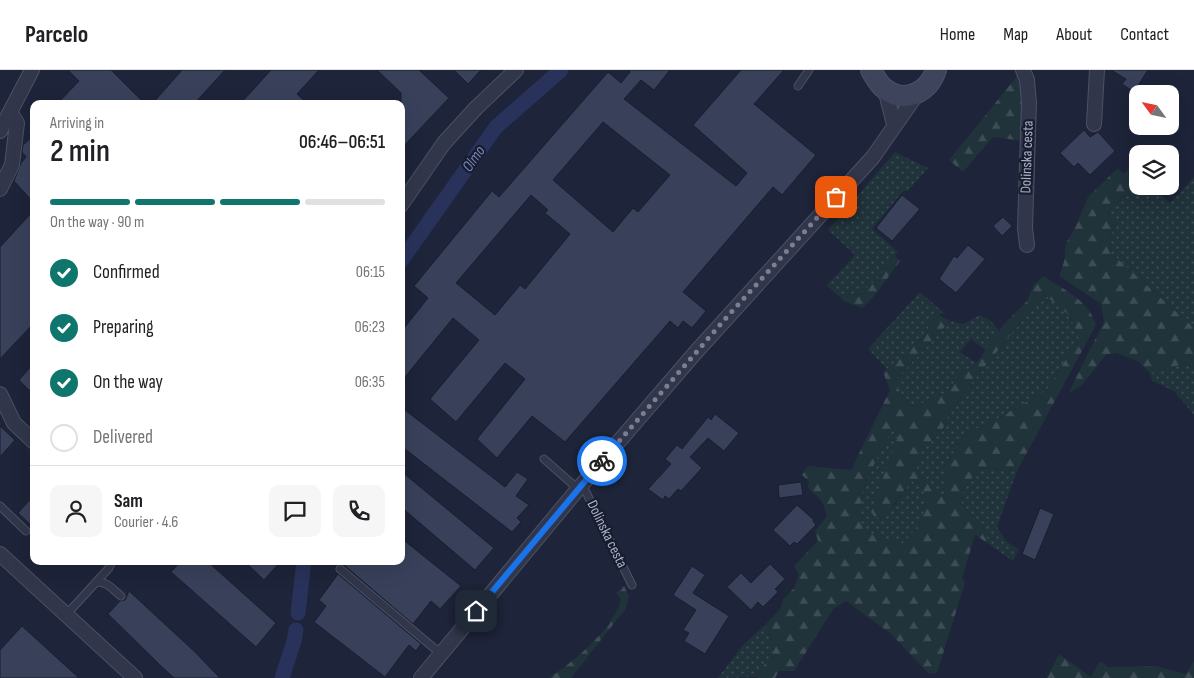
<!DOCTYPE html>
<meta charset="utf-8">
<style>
body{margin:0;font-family:"Sofia Sans Condensed",sans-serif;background:#f6f6f6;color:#202124;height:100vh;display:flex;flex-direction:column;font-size:19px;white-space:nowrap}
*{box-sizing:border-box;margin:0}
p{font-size:16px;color:#757577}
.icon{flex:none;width:28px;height:28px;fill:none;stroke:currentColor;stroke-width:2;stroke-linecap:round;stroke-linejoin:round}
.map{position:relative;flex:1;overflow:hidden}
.details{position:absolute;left:30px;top:30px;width:375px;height:465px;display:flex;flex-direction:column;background:#fff;border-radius:10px;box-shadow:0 5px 20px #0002}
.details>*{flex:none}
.needle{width:32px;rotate:303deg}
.tools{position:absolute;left:1129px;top:15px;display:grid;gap:10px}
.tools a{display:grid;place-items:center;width:50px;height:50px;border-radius:10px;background:#fff;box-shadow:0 5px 20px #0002;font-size:25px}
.pin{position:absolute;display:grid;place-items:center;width:42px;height:42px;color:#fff;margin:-21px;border-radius:10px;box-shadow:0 2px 8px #0006}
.courier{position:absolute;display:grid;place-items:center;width:50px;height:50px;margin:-25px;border:4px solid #1a73e8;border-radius:50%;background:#fff;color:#222;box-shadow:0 1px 6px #0007}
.head em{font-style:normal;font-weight:600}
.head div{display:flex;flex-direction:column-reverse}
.head{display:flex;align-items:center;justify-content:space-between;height:85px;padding:0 20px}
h1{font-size:32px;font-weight:600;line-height:38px}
.bar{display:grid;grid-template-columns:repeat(4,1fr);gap:8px 5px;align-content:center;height:60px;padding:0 20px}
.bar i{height:6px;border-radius:4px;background:#e0e0e0}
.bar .on{background:#0f766e}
.bar p{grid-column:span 4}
.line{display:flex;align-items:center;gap:12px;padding:0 20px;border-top:1px solid #e0e0e0}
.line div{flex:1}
.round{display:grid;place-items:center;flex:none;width:52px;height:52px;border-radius:10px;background:#f6f6f6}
ol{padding:0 20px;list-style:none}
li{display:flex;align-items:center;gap:15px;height:55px}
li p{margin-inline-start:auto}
li .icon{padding:5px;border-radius:50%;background:#0f766e;color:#fff;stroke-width:4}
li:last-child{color:#757577}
li i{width:28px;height:28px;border:2px solid #e0e0e0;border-radius:50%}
header{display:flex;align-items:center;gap:30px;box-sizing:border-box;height:70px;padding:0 25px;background:#fff;border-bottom:1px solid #e0e0e0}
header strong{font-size:24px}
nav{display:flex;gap:28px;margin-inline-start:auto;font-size:18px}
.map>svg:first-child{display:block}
</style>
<header>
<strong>Parcelo</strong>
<nav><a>Home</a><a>Map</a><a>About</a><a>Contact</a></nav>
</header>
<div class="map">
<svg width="1194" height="608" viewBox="0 0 1194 608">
<defs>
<pattern id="grass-dots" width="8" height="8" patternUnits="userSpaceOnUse" patternTransform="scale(1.25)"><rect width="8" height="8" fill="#20323a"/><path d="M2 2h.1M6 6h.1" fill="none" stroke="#3e4d55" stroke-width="1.8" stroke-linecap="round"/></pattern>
<pattern id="forest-firs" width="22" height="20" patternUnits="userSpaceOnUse" patternTransform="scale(1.25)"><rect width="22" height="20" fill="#20323a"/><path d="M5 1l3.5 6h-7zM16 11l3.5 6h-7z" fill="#3e4d55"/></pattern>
</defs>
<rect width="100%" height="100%" fill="#1e2439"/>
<path fill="url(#grass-dots)" d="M895,82L928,98L908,121H903L872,159L898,182L878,208L859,225L841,224L829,213L855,185L828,160Z
M1135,94L1137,98L1138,116H1150L1170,133L1194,107V258L1109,181L1114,153L1108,146L1114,134L1131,122L1133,111L1127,101Z
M920,222L943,242L930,252L926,265L887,299L868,279Z
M1044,224L1070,246L1079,268L1047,320L990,353L967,363L945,395V423L939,427L916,400L921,381L941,363L949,344L973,311Z
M980,245L990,250L1000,262L985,280L971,269L960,282L976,293L973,298L962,301L947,322L914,337L902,327L895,311L950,251L963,254Z
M1191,292L1194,295V345L1174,321L1152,311L1150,303Z
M897,358L900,364L871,441L894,436L911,412L916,411C938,429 919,459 902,474L865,463C848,433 877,391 890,363Z
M979,398L1017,401L997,457L1006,471L1019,480L1013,491L986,472L988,464L962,434L963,420Z
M766,554L774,580L757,607L718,608L743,575Z"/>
<path fill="url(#forest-firs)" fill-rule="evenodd" d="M1018,5L1023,30V71L993,67L963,102L949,90Z
M1118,98L1123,104L1127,101L1133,111L1131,122L1114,134L1108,146L1114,152L1109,181L1194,258V295L1191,292L1150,303L1139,292L1117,283L1106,285L1083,314L1068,324L1104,252L1101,234L1059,206L1064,192L1066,173L1074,160L1088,127Z
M895,186L900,191L875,225L862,238L844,231L826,215L829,213L841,224L859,225L878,208Z
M1043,206C1064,220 1089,230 1096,255L1017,401L979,398L963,420L962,434L988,464L986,472L975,465L962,508L965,513L937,603L929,604L891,564L846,531L834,538L794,601H779L775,608H756L774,580L766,554L780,539L784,528L794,518L799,505L794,496L818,471L815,461L827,446L822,431L808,418L809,411L802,405L808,396L851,400L890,320L883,302L926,265L930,252L939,245L950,251L895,311L902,327L914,337L947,322L962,301L973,298L1003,255L1027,231L1033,216ZM1044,224L1070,246L1079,268L1047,320L990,353L967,363L945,395V423L939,427L916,400L921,381L941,363L949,344L973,311ZM897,359L899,364L871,441L875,448L884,447L911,412L916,411C937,429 919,459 902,474L866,463C848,433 877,391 890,363Z
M624,516L629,526L626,538L571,608H549C574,591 614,559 621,529L616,523Z
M1059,584L1091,607L1100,591L1108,597L1156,596L1186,604L1194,591V608H1047Z"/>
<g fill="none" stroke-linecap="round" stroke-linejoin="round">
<path stroke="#29325a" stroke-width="15" d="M401,191L496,57L561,0
M298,543L304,491
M282,608L294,571L296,560"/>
</g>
<path fill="#39405a" stroke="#191e30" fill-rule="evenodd" d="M68,0H111L145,34H57L79,11Z
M182,0H225L194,34H152Z
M271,0H319L297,24L308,34H240Z
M377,0H419L449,28L401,79V23Z
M454,0H481L468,14Z
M629,0H670L654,20L641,10L624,29L736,116L747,103L693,55L741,0H784L754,34L816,85L782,125L773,117L683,222L706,241L692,258L683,251L678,258L670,251L565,372L532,346L497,388L477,369L525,309L505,293L456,352L430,329L479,270L453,248L401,312V262L428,228L414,216L492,121L499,127L608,2L621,13L630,2ZM603,52L670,105L638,142L633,138L613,162L553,110ZM531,125L548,140L545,143L570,164L525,219L520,215L495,245L456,213Z
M1111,0H1148L1134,22L1122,14L1126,9Z
M1084,60L1090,67L1098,62L1115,81L1090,105L1078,93L1074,97L1060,83Z
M34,65V133L14,111L21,93L26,87L22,82L23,75Z
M902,125L920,139L892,171L876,158Z
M34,140V253L0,289V177Z
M1003,147L1012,156L1002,166L993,156Z
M968,175L985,189L956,223L939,209L954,186L957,188Z
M34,293V325L19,310Z
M401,337L505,417L517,402L528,409L516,426L529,435L517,448L521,452L512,462L401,376Z
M715,344L739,363L724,381L708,368L690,387L702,398L681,421L678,419L669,429L665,426L663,430L648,419L671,394L665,389L677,375L682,379L708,347L711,350Z
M0,356L15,370L0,387Z
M401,401L494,478L475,500L401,437Z
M801,412L803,425L779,428L778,415Z
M34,425V458L18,443Z
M797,435L814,450L813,451L816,455L797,474L794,472L790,476L773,460Z
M1040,438L1054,444L1035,490L1022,484Z
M401,468L461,516L440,539L431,531L413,554L344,495L346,491H401Z
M181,491H207L276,553L256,577L171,502Z
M244,491H281L264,510Z
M770,494L785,509L775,519L778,522L763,537L758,532L751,540L727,517L741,503L751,513Z
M692,496L705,505L693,523L729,546L705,584L684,571L689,563L683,560L696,540L673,525Z
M338,504L421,574L416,581L409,575L385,607L314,552L326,536L319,530Z
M129,521L195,582L220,608H174L162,597L108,544L120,531L125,530Z
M22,556L79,608H0V580Z"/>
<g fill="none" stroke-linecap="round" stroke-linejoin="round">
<g stroke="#4c5165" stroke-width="9">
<path id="lane" d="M798,16L809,0
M544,389L578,419
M582,414L632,515
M0,436L26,461
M340,499L441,584
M96,512C107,511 113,520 121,526
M66,545L109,498L112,491"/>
</g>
<g stroke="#4c5165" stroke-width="16">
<path id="street" d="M1023,0L1027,10L1029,33L1025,158L1027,175
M885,19L894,54
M1094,54L1097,0
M0,61L32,0
M0,119L12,95L17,53L10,42
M401,135L444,73L476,38L516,0
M0,324L14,353L34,372
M0,484L135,608
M421,608L578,419L695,283L873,87L917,24"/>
</g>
<g stroke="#4c5165" stroke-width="22">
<path id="secondary" d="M871,0C875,7 879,15 885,19C906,35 929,21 936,0"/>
</g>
<use href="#lane" stroke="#32364a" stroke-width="7"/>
<use href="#street" stroke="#32364a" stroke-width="14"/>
<use href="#secondary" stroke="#3f445d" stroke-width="20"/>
</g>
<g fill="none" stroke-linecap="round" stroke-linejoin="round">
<path stroke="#7a7f95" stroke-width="5" stroke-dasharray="0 9" d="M602,391L726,248L836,127"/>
<path stroke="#1a73e8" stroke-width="6" d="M476,541L602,391"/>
</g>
<g text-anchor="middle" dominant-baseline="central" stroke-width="4.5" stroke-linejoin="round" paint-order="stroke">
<g font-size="15" fill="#acb0c7" stroke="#171c2e">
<text transform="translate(1027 87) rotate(-88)">Dolinska cesta</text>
<text transform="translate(607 464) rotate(64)">Dolinska cesta</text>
</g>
<g font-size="16" font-style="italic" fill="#7885b7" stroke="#171c2e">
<text transform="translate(474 89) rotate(-55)">Olmo</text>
</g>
</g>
</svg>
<div class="tools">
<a><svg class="needle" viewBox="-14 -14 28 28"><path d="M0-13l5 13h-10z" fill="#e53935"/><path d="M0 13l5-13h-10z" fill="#757577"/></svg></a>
<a><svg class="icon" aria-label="layers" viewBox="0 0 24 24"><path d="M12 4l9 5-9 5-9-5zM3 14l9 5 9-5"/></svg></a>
</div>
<div class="pin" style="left:836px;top:127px;background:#ea580c"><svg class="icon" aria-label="bag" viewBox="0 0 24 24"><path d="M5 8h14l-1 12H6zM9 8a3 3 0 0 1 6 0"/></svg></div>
<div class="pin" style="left:476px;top:541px;background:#1f2937"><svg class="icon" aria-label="home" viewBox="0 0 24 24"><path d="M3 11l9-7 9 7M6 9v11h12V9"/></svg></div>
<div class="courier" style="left:602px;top:391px"><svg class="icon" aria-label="bike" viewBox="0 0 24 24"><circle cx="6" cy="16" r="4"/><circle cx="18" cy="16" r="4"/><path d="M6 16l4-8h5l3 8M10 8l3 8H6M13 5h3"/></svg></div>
<section class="details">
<div class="head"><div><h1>2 min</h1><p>Arriving in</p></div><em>06:46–06:51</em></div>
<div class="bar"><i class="on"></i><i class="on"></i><i class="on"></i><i></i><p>On the way · 90 m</p></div>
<ol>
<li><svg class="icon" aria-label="check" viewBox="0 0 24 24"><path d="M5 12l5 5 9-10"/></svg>Confirmed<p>06:15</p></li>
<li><svg class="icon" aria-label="check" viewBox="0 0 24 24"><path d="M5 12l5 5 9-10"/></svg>Preparing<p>06:23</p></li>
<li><svg class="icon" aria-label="check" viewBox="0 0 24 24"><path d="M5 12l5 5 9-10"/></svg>On the way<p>06:35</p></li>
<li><i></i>Delivered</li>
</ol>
<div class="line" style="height:90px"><a class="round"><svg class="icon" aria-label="person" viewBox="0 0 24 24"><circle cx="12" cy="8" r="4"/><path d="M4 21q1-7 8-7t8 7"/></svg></a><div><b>Sam</b><p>Courier · 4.6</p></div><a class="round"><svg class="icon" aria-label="chat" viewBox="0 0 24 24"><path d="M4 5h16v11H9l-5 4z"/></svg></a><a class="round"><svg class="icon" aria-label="phone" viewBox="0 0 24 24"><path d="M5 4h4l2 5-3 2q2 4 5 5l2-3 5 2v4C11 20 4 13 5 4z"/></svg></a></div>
</section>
</div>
